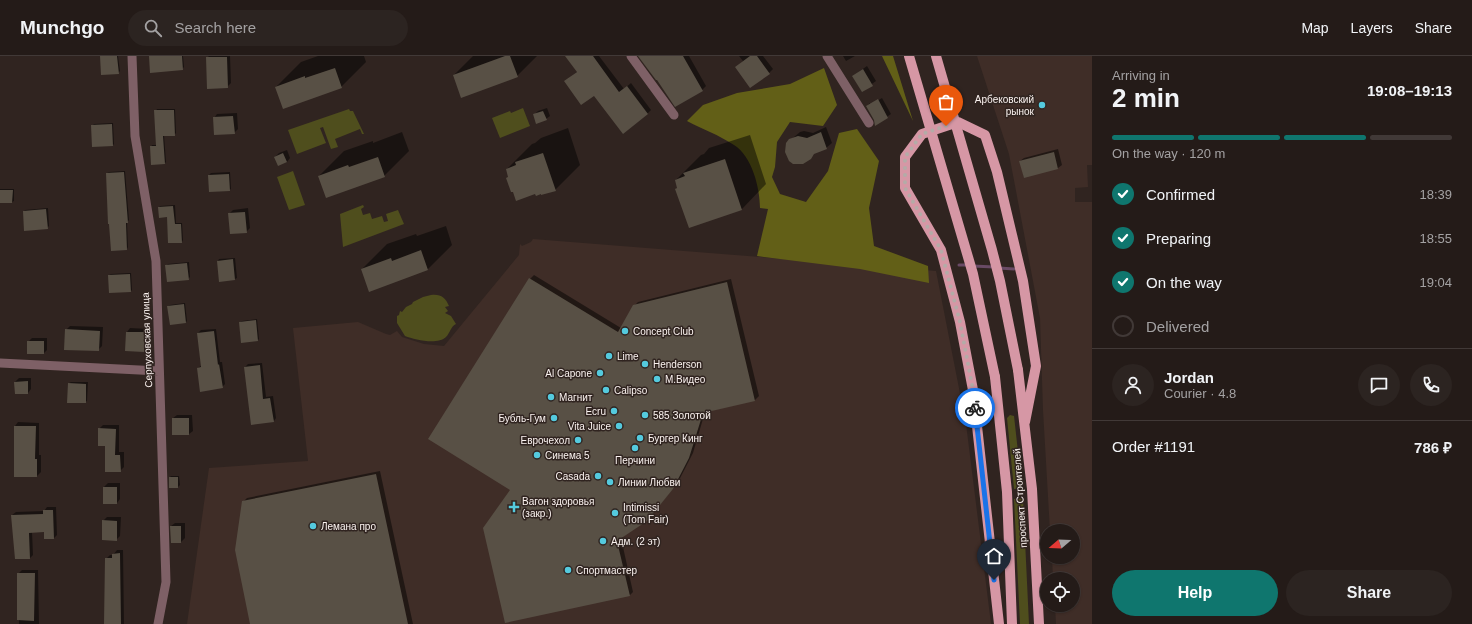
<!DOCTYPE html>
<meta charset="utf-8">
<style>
body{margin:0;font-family:Arial,sans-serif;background:#2c2421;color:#f1f3f6;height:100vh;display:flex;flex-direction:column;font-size:15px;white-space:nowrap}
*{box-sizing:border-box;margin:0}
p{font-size:13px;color:#a3a1a2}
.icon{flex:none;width:22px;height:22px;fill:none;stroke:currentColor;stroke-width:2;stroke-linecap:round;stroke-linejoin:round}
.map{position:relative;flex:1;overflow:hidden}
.panel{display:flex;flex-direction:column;background:#241b18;width:380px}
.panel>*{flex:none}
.needle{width:26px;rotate:251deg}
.buttons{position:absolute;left:1040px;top:468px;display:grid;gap:8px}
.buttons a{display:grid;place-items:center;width:40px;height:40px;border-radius:50%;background:#241b18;box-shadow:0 1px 3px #0004,0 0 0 1px #413937;font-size:20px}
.pin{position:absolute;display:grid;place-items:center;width:34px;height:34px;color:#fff;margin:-41px -17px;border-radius:50% 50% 50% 0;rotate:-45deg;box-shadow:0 0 4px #0007}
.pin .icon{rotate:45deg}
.courier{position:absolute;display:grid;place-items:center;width:40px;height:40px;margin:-20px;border:3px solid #1a73e8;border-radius:50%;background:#fff;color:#222;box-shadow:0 1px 5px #0007}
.headline em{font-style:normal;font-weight:700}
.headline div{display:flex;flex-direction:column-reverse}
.headline{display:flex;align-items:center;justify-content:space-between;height:68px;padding:0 20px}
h1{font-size:26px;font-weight:700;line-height:30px}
.bar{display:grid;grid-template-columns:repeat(4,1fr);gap:6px 4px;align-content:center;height:48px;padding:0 20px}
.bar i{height:5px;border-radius:3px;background:#413937}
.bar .selected{background:#0f766e}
.bar p{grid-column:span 4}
.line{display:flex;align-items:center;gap:10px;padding:0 20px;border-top:1px solid #413937}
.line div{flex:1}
.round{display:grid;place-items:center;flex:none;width:42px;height:42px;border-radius:21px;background:#2c2421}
ol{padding:0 20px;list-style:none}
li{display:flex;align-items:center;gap:12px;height:44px}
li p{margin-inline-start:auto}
li .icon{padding:4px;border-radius:50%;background:#0f766e;color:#fff;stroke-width:4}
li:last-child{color:#a3a1a2}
li i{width:22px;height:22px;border:2px solid #413937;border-radius:50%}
.action{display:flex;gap:8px;margin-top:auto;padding:8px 20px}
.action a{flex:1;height:46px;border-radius:24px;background:#0f766e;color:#fff;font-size:16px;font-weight:700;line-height:46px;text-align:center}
.action a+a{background:#2c2421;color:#f1f3f6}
header{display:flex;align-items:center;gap:24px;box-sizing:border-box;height:56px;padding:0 20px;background:#241b18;border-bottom:1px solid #413937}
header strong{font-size:19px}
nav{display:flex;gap:22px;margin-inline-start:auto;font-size:14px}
.search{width:280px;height:36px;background:#2c2421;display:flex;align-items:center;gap:10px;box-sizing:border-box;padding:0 14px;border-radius:22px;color:#a3a1a2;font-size:15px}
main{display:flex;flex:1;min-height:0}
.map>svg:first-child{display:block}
</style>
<header>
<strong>Munchgo</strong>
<div class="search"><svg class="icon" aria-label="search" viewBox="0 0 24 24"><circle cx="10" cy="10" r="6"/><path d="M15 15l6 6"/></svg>Search here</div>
<nav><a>Map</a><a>Layers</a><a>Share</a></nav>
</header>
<main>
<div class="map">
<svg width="1092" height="568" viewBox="0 0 1092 568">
<rect width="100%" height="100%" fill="#302420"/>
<path fill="#3f2d27" d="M977,0H1092V109H1087L1088,131L1075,132V146H1092V568H1056L1055,549H1073V523H1053L1052,501H1073V475H1050L1043,354L1040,262L1009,98Z
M533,183L936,215L966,368L991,568H187L209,412L308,405L293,272L358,266L386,278L390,279L397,275L402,281L424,288L444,290L519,199L520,188L522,190L531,186Z"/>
<path fill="#4f4e1d" d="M523,52L530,70L500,82L492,62L510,55L511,57Z
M349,53L350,55H353L364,78H362L360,73L335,83L338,91L331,93L323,71L320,72L326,87L297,98L288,74Z
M293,115L305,149L289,154L277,121Z
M363,149L364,151L361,153L363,159L370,157L372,163L382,160L384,166L388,165L386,158L398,154L404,168L343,191L340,158Z
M431,239C441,238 445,241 449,250L445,251L448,255L445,257L451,260L456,268C451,270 450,277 446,281C438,289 415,284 405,280L397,267V260L399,259L400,255L402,256L406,251L412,248L413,246L423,241Z
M1010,359L1014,360L1022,432L1014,433L1007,362Z
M1023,442L1029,568H1020L1014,443Z"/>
<path fill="#625f17" d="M882,0H893L913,65Z
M824,12L837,49L823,70L790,66L777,86L775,111L772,121L780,138L806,146L828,115L839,77L857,73L879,105L869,152L874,190L928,210L929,227L860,213L757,200L768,153L760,152C760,132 752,100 734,89C719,79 702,73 687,65L703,49L737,37L790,28Z"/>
<path fill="#0007" d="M101,0H118L120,15L118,17Z
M150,0H183L184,11L182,13Z
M209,0H230L231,27L227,31L207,2Z
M318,0H364L366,6L341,31H276L301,6Z
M473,0H537L517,20L454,19Z
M567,0H599L624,33L631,27L651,54L647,58L594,38L569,22L578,15Z
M640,0H689L706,30L702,34Z
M739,0H763L773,13L769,17L737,11L743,5Z
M843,0H855L846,5Z
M867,10L876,25L862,35L853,20Z
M882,42L891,58L876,68L875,63L867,50L870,47V49Z
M547,52L550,60L546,63L534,59L538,55Z
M157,53H175L176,77L174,79H164L166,106L164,108L151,91L152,89H157L156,55Z
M237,57L238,73L234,77L214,62L217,58Z
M113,67L114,88L113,89L92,70L94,68Z
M826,71L832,87L826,92L787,87L800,76L804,75L813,77Z
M568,72L580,109L555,134L509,120L507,113L532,88L535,87L541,82Z
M402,76L409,95L384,120H319L344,95L373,85V87Z
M750,79L766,128L742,153L676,133L678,131L676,124L701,99L704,98L709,92Z
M1058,93L1062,109L1058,112L1024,121L1020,105L1024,102Z
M287,94L290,102L287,106L275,101L279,97Z
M125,115L129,164L127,166L128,191L127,193L107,117L109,116Z
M230,116L231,133L229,134L210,135L209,119L211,117Z
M0,133H14V145L12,146H0Z
M175,149L176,167H182L183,184L182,186L168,160L159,151L160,150Z
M48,152L49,170L47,172L24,155L25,154Z
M248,152L250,172L246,176L229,158L233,154Z
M446,170L452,189L427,214L362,213L387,188L416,178L417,180Z
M235,202L237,222L235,223L220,225L218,205L219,203Z
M189,206L190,221L188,223L166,210L168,208Z
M131,217L132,234L130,236L109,219L111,218Z
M534,219L621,272L634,250L638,246L731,223L759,340L755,344L705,356L693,397L677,428L650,460L621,482L633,536L630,539L512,434L530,223Z
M185,247L187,265L186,266L168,250L170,249Z
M257,263L259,283L258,284L240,266L242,265Z
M70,270L103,271L102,290L98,294L66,274Z
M130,272L149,273L148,291L144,295L127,276Z
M216,273L220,306H222L225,328L222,331L198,312L202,309L198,277L201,274Z
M32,282H47V294L44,297L28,286Z
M262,307L266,341L273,340L276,362L274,365L245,311L248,308Z
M19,322H31V333L28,337L15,326Z
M71,326H88L87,345L85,346L69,327Z
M177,359H192L193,375L189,378L173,362Z
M18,366L39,367V399H41V416L37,420L15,370Z
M103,369H119V396H124V411L120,415L106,389L99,373Z
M380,415L413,568H252L243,446L247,442Z
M171,420H179L180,429L178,431L170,421Z
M108,427H120V443L117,447L104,431Z
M47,451H56L57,479L54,482L45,475L32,476L33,499L30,502L12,459L16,456L44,455Z
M107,461H121L120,480L116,484L103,465Z
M175,467H185V482L181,486H172L171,470Z
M117,494H123L124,568H105L106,503L110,499H113Z
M22,514H38L39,568H19L18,518Z"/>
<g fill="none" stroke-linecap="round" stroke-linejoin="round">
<path stroke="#694a65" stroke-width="3" d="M959,209H968
M973,210L994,211
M999,212L1014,213"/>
</g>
<path fill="#585045" d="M100,0H117L119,18L101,19Z
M149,0H182L183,14L150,17Z
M505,0H510L518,21L461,42L453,19Z
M565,0H593L619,36L627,30L648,58L623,78L594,40L581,49L564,25L577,16Z
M638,0H683L703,35L675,51L657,24H656Z
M750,0H757L770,18L750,32L735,11Z
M206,1H227L228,32L207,33Z
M335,12L342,32L283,53L275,31L305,20V22Z
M863,13L873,30L862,36L852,20Z
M878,43L888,62L875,70L874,64L866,50Z
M154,54H174L175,80H163L165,108L151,109L150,90H156Z
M543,55L547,64L536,68L533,58Z
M233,60L235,78L214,79L213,61Z
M112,68L113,90L92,91L91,69Z
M821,76L827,93L814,98L811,103L803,108H793L789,105L785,96L786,87L789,83L798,80L807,82Z
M1054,96L1058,113L1024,122L1019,105Z
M283,97L287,106L278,110L274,101Z
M543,97L556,135L541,139V138L536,140L535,138L516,145L513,136H511L506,122L508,121L506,113L516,109L515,106Z
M378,101L385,121L326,142L318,120L348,109L349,111Z
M725,103L742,154L689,172L675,133L677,132L675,124L685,120L683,117Z
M124,116L128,167H126L127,194L111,195L109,168H108L106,117Z
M229,118L230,135L209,136L208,119Z
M0,134H13L12,147H0Z
M173,150L175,168H181L182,187H168L167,161L159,162L158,151Z
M46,153L48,173L24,175L23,155Z
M245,156L247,177L230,178L228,157Z
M421,194L428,214L369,236L361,213L391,202L392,205Z
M233,203L235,224L219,226L217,205Z
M187,207L189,224L167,226L165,209Z
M130,218L131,236L109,237L108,219Z
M529,222L618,276L633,249L727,226L755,345L703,357L689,402L673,433L647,465L617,485L630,540L505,567L483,472L510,434L428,383Z
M184,248L186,267L170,269L167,250Z
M256,264L258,285L241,287L239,266Z
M65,273L100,275L99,295L64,294Z
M214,275L218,309L219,308L223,332L200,336L197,312L201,311L197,277Z
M126,276H145L144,296L125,295Z
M27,285H44V298H27Z
M260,309L263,343L270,342L274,366L251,369L244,311Z
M28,325V338H15L14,326Z
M68,327L86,328V347H67Z
M172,362H189V379H172Z
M14,370H36L35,403H37V421H14Z
M98,372L116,373L115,399H120L121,416H105V390H98Z
M376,418L408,568H250L235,494L242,445Z
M169,421H178V432H169Z
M103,431H117V448H103Z
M43,454H53L54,483H44V476L29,477L30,503H15L11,459L43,458Z
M102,464L117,465V485L102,484Z
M170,470H181V487H171Z
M120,497L121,568H104L105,502H112V498Z
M17,517H35L34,565L17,564Z"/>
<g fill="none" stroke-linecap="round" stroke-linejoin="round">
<path stroke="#7e6066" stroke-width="9" d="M132,0L135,80L156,205L166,526L158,568
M631,0L674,59
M827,0L869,67
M0,307L159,315"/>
<path stroke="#d697a5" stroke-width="10" d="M1018,314L1032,433L1039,568
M995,321L1007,436L1012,568
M999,568L973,334L960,266L941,194L905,132V101L922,78L958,66L985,79L997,116L1023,225L1036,310L1025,366"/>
<path stroke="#d697a5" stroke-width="10" d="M909,0L973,218L995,321
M936,0L992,194L1000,225L1018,314"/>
</g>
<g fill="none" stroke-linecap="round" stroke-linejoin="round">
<path stroke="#b4aba7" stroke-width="4" stroke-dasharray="0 7.2" d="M946,70L922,78L905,101V132L941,194L960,266L973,334L975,352"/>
<path stroke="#1a73e8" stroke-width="5" d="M975,352L994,524"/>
</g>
<g fill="#54cade" stroke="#302420" stroke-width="1.5">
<circle cx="1042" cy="49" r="4"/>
<circle cx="625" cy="275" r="4"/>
<circle cx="609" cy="300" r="4"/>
<circle cx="645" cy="308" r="4"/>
<circle cx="600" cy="317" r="4"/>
<circle cx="657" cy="323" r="4"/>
<circle cx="606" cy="334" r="4"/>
<circle cx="551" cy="341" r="4"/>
<circle cx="614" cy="355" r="4"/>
<circle cx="645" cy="359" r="4"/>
<circle cx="554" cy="362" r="4"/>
<circle cx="619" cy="370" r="4"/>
<circle cx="640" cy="382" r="4"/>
<circle cx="578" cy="384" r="4"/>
<circle cx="635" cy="392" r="4"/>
<circle cx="537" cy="399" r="4"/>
<circle cx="598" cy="420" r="4"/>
<circle cx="610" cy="426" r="4"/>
<path d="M512 445h4v4h4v4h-4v4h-4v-4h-4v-4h4z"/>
<circle cx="615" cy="457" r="4"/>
<circle cx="313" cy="470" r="4"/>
<circle cx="603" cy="485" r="4"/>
<circle cx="568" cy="514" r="4"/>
</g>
<g text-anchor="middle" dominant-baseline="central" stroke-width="3" stroke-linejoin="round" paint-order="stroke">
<g font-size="10" fill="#fbf3f0" stroke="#302420" text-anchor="start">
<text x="1034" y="43" text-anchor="end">Арбековский<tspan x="1034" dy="12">рынок</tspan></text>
<text x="633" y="275">Concept Club</text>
<text x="617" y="300">Lime</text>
<text x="653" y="308">Henderson</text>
<text x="592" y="317" text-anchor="end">Al Capone</text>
<text x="665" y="323">М.Видео</text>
<text x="614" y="334">Calipso</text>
<text x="559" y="341">Магнит</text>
<text x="606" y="355" text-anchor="end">Ecru</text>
<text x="653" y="359">585 Золотой</text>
<text x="546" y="362" text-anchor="end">Бубль-Гум</text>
<text x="611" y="370" text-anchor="end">Vita Juice</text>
<text x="648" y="382">Бургер Кинг</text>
<text x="570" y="384" text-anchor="end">Еврочехол</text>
<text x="545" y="399">Синема 5</text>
<text x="635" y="404" text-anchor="middle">Перчини</text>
<text x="590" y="420" text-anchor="end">Casada</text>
<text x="618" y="426">Линии Любви</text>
<text x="522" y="445">Вагон здоровья<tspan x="522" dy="12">(закр.)</tspan></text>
<text x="623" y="451">Intimissi<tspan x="623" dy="12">(Tom Fair)</tspan></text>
<text x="321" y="470">Лемана про</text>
<text x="611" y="485">Адм. (2 эт)</text>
<text x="576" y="514">Спортмастер</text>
</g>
<g font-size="10" fill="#fbf3f0" stroke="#302420">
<text transform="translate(147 284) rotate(-92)">Серпуховская улица</text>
<text transform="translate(1020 442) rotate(-94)">проспект Строителей</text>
</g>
</g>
</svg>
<div class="buttons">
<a><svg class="needle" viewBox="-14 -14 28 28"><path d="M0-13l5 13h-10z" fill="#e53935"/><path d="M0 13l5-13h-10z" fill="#a3a1a2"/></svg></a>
<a><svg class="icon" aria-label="locate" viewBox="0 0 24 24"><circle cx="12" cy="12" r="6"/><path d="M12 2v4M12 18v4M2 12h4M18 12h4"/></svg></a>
</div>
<div class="pin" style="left:946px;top:70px;background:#ea580c"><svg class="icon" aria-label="bag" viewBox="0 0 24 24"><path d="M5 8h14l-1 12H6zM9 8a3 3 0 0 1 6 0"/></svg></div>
<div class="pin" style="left:994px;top:524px;background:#1f2937"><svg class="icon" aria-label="home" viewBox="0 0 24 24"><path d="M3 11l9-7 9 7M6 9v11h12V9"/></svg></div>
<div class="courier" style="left:975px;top:352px"><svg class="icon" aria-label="bike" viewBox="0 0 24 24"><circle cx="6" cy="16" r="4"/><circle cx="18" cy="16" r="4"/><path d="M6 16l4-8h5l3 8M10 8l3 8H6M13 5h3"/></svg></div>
</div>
<section class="panel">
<div class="headline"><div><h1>2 min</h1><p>Arriving in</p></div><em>19:08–19:13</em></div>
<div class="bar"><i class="selected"></i><i class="selected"></i><i class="selected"></i><i></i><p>On the way · 120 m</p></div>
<ol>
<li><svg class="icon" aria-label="check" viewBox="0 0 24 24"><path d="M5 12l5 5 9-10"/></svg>Confirmed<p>18:39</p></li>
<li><svg class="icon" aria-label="check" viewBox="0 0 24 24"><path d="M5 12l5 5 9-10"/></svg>Preparing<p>18:55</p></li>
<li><svg class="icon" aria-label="check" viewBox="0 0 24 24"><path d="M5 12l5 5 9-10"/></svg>On the way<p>19:04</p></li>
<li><i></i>Delivered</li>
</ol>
<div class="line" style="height:72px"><a class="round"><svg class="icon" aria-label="person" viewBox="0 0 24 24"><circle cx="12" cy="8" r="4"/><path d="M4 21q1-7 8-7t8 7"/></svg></a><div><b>Jordan</b><p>Courier · 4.8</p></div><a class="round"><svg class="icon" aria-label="chat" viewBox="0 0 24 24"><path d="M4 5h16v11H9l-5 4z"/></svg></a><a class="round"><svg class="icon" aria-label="phone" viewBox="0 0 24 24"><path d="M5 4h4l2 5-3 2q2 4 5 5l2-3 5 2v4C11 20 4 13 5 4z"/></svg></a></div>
<div class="line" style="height:52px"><div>Order #1191</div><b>786 ₽</b></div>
<div class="action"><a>Help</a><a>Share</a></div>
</section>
</main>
